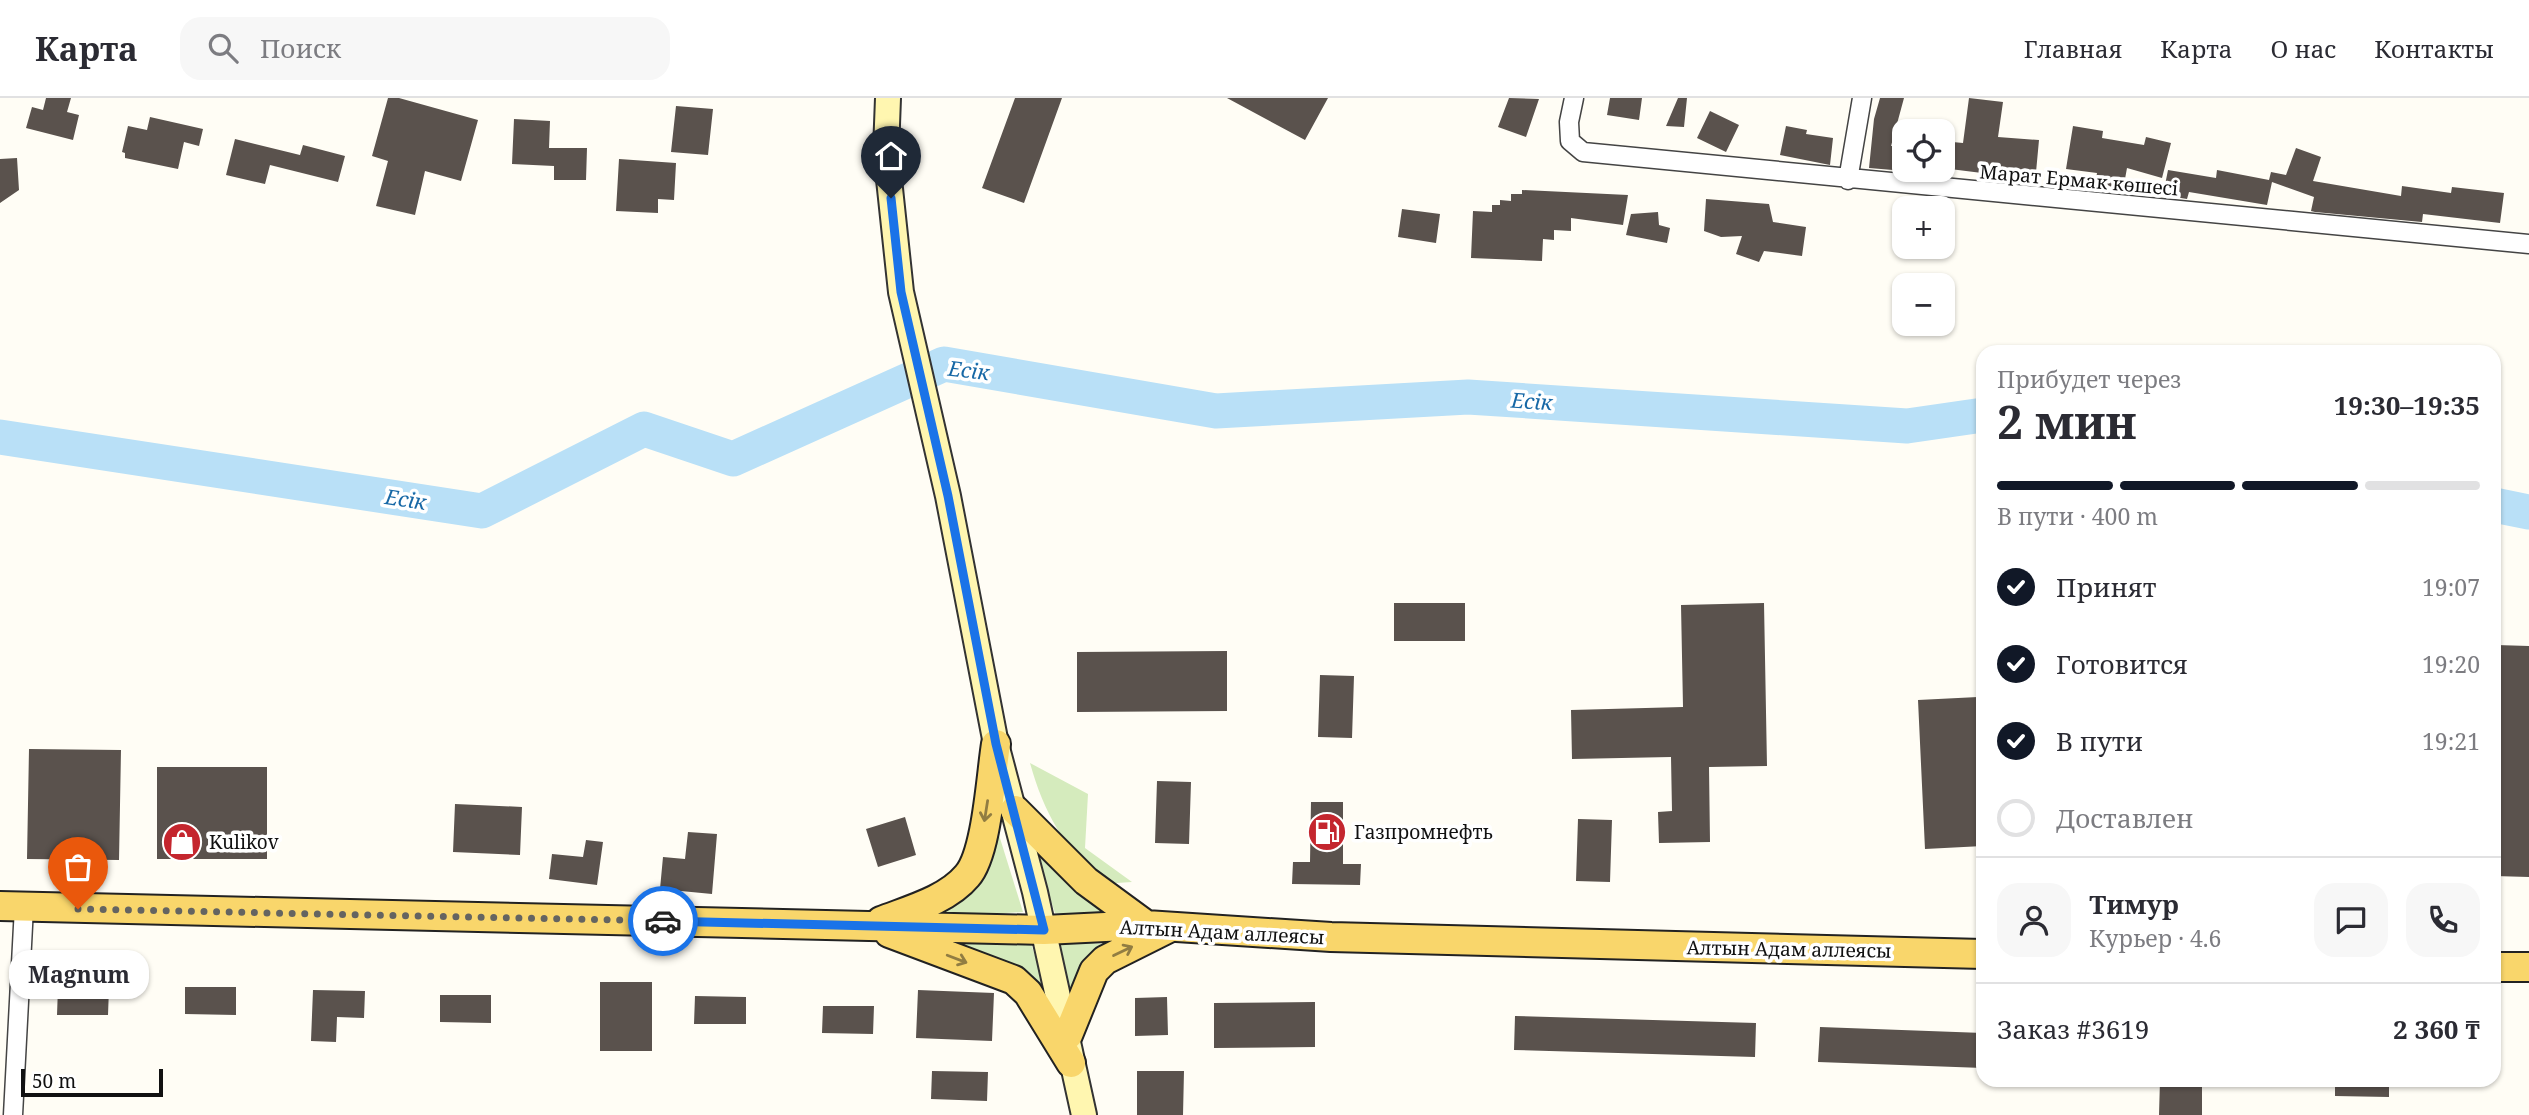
<!DOCTYPE html>
<html lang="ru">
<meta charset="utf-8">
<style>
body{margin:0;font-family:"Noto Serif",serif;background:#f7f7f7;color:#2b2b33;height:100vh;display:flex;flex-direction:column;font-size:26px;white-space:nowrap}
*{box-sizing:border-box;margin:0}
p{font-size:23px;color:#7c7c81}
.icon{flex:none;width:38px;height:38px;fill:none;stroke:currentColor;stroke-width:2;stroke-linecap:round;stroke-linejoin:round}
.map{position:relative;flex:1;overflow:hidden}
.side{position:absolute;left:1976px;top:247px;width:525px;height:742px;display:flex;flex-direction:column;background:#fff;border-radius:21px;box-shadow:0 2px 5px #0004}
.side>*{flex:none}
.controls{position:absolute;left:1892px;top:21px;display:grid;gap:14px}
.controls a{display:grid;place-items:center;width:63px;height:63px;border-radius:14px;background:#fff;box-shadow:0 2px 5px #0004;font-size:35px}
.scale{position:absolute;left:21px;bottom:18px;width:142px;box-sizing:border-box;padding-left:7px;border:4px solid #111;border-top:0;font-size:19px;line-height:24px;white-space:nowrap;color:#111;-webkit-text-stroke:5px #fff;paint-order:stroke}
.pin{position:absolute;display:grid;place-items:center;width:60px;height:60px;color:#fff;margin:-72px -30px;border-radius:50% 50% 50% 0;rotate:-45deg;box-shadow:0 0 7px #0007}
.pin .icon{rotate:45deg}
.courier{position:absolute;display:grid;place-items:center;width:70px;height:70px;margin:-35px;border:5px solid #1a73e8;border-radius:50%;background:#fff;color:#222;box-shadow:0 2px 9px #0007}
.bubble{position:absolute;height:49px;border-radius:21px;background:#fff;box-shadow:0 2px 5px #0004;font-size:23px;font-weight:700;line-height:49px;text-align:center}
.headline em{font-style:normal;font-weight:700}
.headline div{display:flex;flex-direction:column-reverse}
.headline{display:flex;align-items:center;justify-content:space-between;height:119px;padding:0 21px}
h1{font-size:46px;font-weight:700;line-height:52px}
.bar{display:grid;grid-template-columns:repeat(4,1fr);gap:10px 7px;align-content:center;height:84px;padding:0 21px}
.bar i{height:9px;border-radius:5px;background:#e1e1e2}
.bar .active{background:#111827}
.bar p{grid-column:span 4}
.line{display:flex;align-items:center;gap:18px;padding:0 21px;border-top:2px solid #e1e1e2}
.line div{flex:1}
.round{display:grid;place-items:center;flex:none;width:74px;height:74px;border-radius:21px;background:#f7f7f7}
ol{padding:0 21px;list-style:none}
li{display:flex;align-items:center;gap:21px;height:77px}
li p{margin-inline-start:auto}
li .icon{padding:7px;border-radius:50%;background:#111827;color:#fff;stroke-width:4}
li:last-child{color:#7c7c81}
li i{width:38px;height:38px;border:4px solid #e1e1e2;border-radius:50%}
header{display:flex;align-items:center;gap:42px;box-sizing:border-box;height:98px;padding:0 35px;background:#fff;border-bottom:2px solid #e1e1e2}
header strong{font-size:33px}
nav{display:flex;gap:38px;margin-inline-start:auto;font-size:24px}
.search{width:490px;height:63px;background:#f7f7f7;display:flex;align-items:center;gap:18px;box-sizing:border-box;padding:0 24px;border-radius:21px;color:#7c7c81;font-size:26px}
.map>svg:first-child{display:block}
</style>
<header>
<strong>Карта</strong>
<div class="search"><svg class="icon" aria-label="search" viewBox="0 0 24 24"><circle cx="10" cy="10" r="6"/><path d="M15 15l6 6"/></svg>Поиск</div>
<nav><a>Главная</a><a>Карта</a><a>О нас</a><a>Контакты</a></nav>
</header>
<div class="map">
<svg width="2529" height="1017" viewBox="0 0 2529 1017">
<rect width="100%" height="100%" fill="#fffdf5"/>
<path fill="#d5ebbd" d="M1030,665L1088,696L1085,750L1132,784L1101,786C1065,749 1044,716 1030,665Z
M994,721L1023,814L910,821L983,781L992,755Z
M1026,727L1085,801L1125,824L1055,815Z
M944,841L1030,843L1056,920Z
M1057,843L1123,847L1068,908Z"/>
<g fill="none" stroke-linecap="round" stroke-linejoin="round">
<path stroke="#b9e0f7" stroke-width="35" d="M0,339L482,413L644,331L733,361L944,266L1216,313L1468,299L1907,328L1983,317
M2494,407L2529,414"/>
</g>
<path fill="#5a524d" d="M46,0H71L67,14L79,17L73,42L26,30L32,9L43,12Z
M388,0H399L478,22L461,83L425,73L415,117L376,108L388,63L372,58Z
M1015,0H1062L1024,105L982,90Z
M1227,0H1328L1305,42Z
M1509,0L1539,1L1526,39L1498,29Z
M1610,0H1642L1639,22L1607,17Z
M1678,0H1687L1684,29L1666,28Z
M1880,0H1904L1891,48H1896L1893,72L1869,70L1874,21Z
M1969,0L2003,4L1998,39L2039,42L2035,85L2005,82L2006,78L1942,70V43L1963,45Z
M676,8L713,11L708,57L671,54Z
M1710,13L1739,27L1726,54L1697,40Z
M150,19L203,31L199,48L184,44L178,71L125,60V55L122,54L128,28L147,32Z
M514,21L550,23L549,50H587L586,82H554V68L512,66Z
M1786,28L1807,32L1806,36L1833,40L1830,67L1780,57Z
M2073,28L2103,33L2102,40L2144,47L2146,39L2171,45L2162,80L2127,70L2123,92L2095,87L2097,75L2066,71Z
M235,41L300,57L303,47L345,58L338,84L270,67L265,86L226,77Z
M2296,50L2321,59L2313,83L2401,98L2402,88L2451,95L2452,89L2504,95L2500,125L2423,116L2422,124L2315,114L2311,113L2314,99L2272,84L2267,107L2189,94L2187,101L2163,97L2168,72L2216,80L2217,72L2269,82L2271,74L2286,77Z
M17,60L19,92L0,105V61Z
M619,61L676,65L674,102L658,101V115L616,113Z
M1522,92L1628,97L1623,127L1571,120V133L1554,132V142L1543,141L1542,163L1471,160L1473,113L1492,114V107H1500V102L1511,103V96H1522Z
M1706,101L1769,106L1773,124L1806,129L1802,158L1764,153L1759,164L1736,156L1742,138L1721,139L1704,133Z
M1402,111L1440,116L1436,145L1398,139Z
M1658,114L1659,127L1670,130L1667,145L1626,137L1631,116Z
M1394,505H1465V543H1394Z
M1764,505L1767,668L1709,669L1710,744L1659,745L1658,714L1672,713L1671,659L1572,661L1571,612L1683,609L1681,507Z
M2496,547L2529,548V779L2494,778Z
M1227,553V613L1077,614V554Z
M1320,577L1354,578L1352,640L1318,639Z
M1978,599L1983,748L1925,751L1918,602Z
M29,651L121,652L119,762L27,761Z
M157,669H267V761H157Z
M1157,683L1191,684L1189,746L1155,745Z
M1311,704H1343V766H1361L1360,787L1292,786L1293,764H1310Z
M455,706L522,709L520,757L453,754Z
M905,719L916,757L878,769L866,731Z
M1578,721L1612,722L1610,784L1576,783Z
M688,734L717,736L712,796L660,791L663,759L685,761Z
M586,742L603,744L597,787L549,781L552,756L583,759Z
M600,884H652V953H600Z
M58,889L109,890L108,917H57Z
M185,889H236V917L185,916Z
M313,892L365,893L364,920L337,919L336,944L311,943Z
M918,892L994,895L992,943L916,940Z
M440,897H491V925L440,924Z
M695,898L746,899V926H694Z
M1167,899L1168,937L1135,938V900Z
M1315,904V949L1214,950V905Z
M823,908H874L873,936L822,935Z
M1515,918L1756,925L1755,959L1514,952Z
M1820,929L1983,935V970L1818,964Z
M932,973L988,974L987,1003L931,1001Z
M1137,973H1184L1183,1017H1137Z
M2160,982H2202V1017H2159Z
M2335,982H2389V999L2335,998Z"/>
<g fill="none" stroke-linecap="round" stroke-linejoin="round">
<g stroke="#444" stroke-width="21">
<path id="minor" d="M1574,0L1569,24L1570,43L1583,54L2529,146
M1848,82L1862,0
M13,1017L24,809"/>
</g>
<g stroke="#333" stroke-width="28">
<path id="secondary" d="M888,0L886,53L901,194L948,398L996,646L1035,794L1084,1017"/>
</g>
<g stroke="#222" stroke-width="32">
<path id="primary" d="M1015,712L1086,783L1146,827
M0,808L1044,832L1146,827L1331,839L1983,856
M881,823C909,812 947,802 967,778C987,756 991,677 996,646
M889,835L1014,882L1028,895L1071,965
M2494,869H2529
M1068,937L1094,873L1105,862L1169,830"/>
</g>
<use href="#minor" stroke="#fff" stroke-width="18"/>
<use href="#secondary" stroke="#fff6b0" stroke-width="24"/>
<use href="#primary" stroke="#f9d66b" stroke-width="28"/>
</g>
<defs><path id="oneway-shaft" d="M-6 0H5M1.5-3L5.5 0L1.5 3" fill="none" stroke-width="1.6" stroke-linecap="round" stroke-linejoin="round" transform="scale(1.75)"/></defs>
<g stroke="#917d42">
<use href="#oneway-shaft" transform="translate(986 713) rotate(99)"/>
<use href="#oneway-shaft" transform="translate(1123 853) rotate(-26)"/>
<use href="#oneway-shaft" transform="translate(957 861) rotate(21)"/>
</g>
<g fill="none" stroke-linecap="round" stroke-linejoin="round">
<path stroke="#646461" stroke-width="7" stroke-dasharray="0 12.6" d="M78,811L663,823"/>
<path stroke="#1a73e8" stroke-width="9" d="M663,823L1044,832L996,646L948,398L901,194L891,100"/>
</g>
<defs>
<g id="fuel-disc" transform="scale(2.0125)"><circle r="9.5" fill="#c4262e" stroke="#fff"/><path d="M-5.5-6h7V0h2V4h1.3V-2.5L3-4.5l.8-.8L6-3V5H2.5V1h-1V6h-7ZM-4.2-4.7v3.2H.2V-4.7Z" fill="#fff"/></g>
<g id="shop-disc" transform="scale(2.0125)"><circle r="9.5" fill="#c4262e" stroke="#fff"/><path d="M-5-2.5h2.3a2.7 3.5 0 0 1 5.4 0H5L5.5 6h-11ZM-1.5-2.5h3a1.5 2.3 0 0 0-3 0Z" fill="#fff"/></g>
</defs>
<g fill-rule="evenodd">
<use href="#fuel-disc" x="1327" y="734"/>
<use href="#shop-disc" x="182" y="744"/>
</g>
<g text-anchor="middle" dominant-baseline="central" stroke-width="7" stroke-linejoin="round" paint-order="stroke">
<g font-size="19" fill="#111" stroke="#fff">
<text transform="translate(2079 82) rotate(5)">Марат Ермак көшесі</text>
<text transform="translate(1222 834) rotate(3)">Алтын Адам аллеясы</text>
<text transform="translate(1789 851) rotate(1)">Алтын Адам аллеясы</text>
</g>
<g font-size="19" fill="#111" stroke="#fff" text-anchor="start">
<text x="1354" y="734">Газпромнефть</text>
<text x="209" y="744">Kulikov</text>
</g>
<g font-size="21" font-style="italic" fill="#1768a6" stroke="#fff">
<text transform="translate(969 272) rotate(7)">Есік</text>
<text transform="translate(1532 303) rotate(4)">Есік</text>
<text transform="translate(406 401) rotate(9)">Есік</text>
</g>
</g>
</svg>
<div class="controls">
<a><svg class="icon" aria-label="locate" viewBox="0 0 24 24"><circle cx="12" cy="12" r="6"/><path d="M12 2v4M12 18v4M2 12h4M18 12h4"/></svg></a>
<a>+</a>
<a>−</a>
</div>
<div class="scale">50 m</div>
<div class="pin" style="left:78px;top:811px;background:#ea580c"><svg class="icon" aria-label="bag" viewBox="0 0 24 24"><path d="M5 8h14l-1 12H6zM9 8a3 3 0 0 1 6 0"/></svg></div>
<div class="pin" style="left:891px;top:100px;background:#1f2937"><svg class="icon" aria-label="home" viewBox="0 0 24 24"><path d="M3 11l9-7 9 7M6 9v11h12V9"/></svg></div>
<div class="courier" style="left:663px;top:823px"><svg class="icon" aria-label="car" viewBox="0 0 24 24"><path d="M5 17H2v-5l4-1 3-4h7l3 4 3 1v5h-3M9 17h6M6 11h13"/><circle cx="7" cy="17" r="2"/><circle cx="17" cy="17" r="2"/></svg></div>
<div class="bubble" style="left:9px;top:852px;width:140px">Magnum</div>
<section class="side">
<div class="headline"><div><h1>2 мин</h1><p>Прибудет через</p></div><em>19:30–19:35</em></div>
<div class="bar"><i class="active"></i><i class="active"></i><i class="active"></i><i></i><p>В пути · 400 m</p></div>
<ol>
<li><svg class="icon" aria-label="check" viewBox="0 0 24 24"><path d="M5 12l5 5 9-10"/></svg>Принят<p>19:07</p></li>
<li><svg class="icon" aria-label="check" viewBox="0 0 24 24"><path d="M5 12l5 5 9-10"/></svg>Готовится<p>19:20</p></li>
<li><svg class="icon" aria-label="check" viewBox="0 0 24 24"><path d="M5 12l5 5 9-10"/></svg>В пути<p>19:21</p></li>
<li><i></i>Доставлен</li>
</ol>
<div class="line" style="height:126px"><a class="round"><svg class="icon" aria-label="person" viewBox="0 0 24 24"><circle cx="12" cy="8" r="4"/><path d="M4 21q1-7 8-7t8 7"/></svg></a><div><b>Тимур</b><p>Курьер · 4.6</p></div><a class="round"><svg class="icon" aria-label="chat" viewBox="0 0 24 24"><path d="M4 5h16v11H9l-5 4z"/></svg></a><a class="round"><svg class="icon" aria-label="phone" viewBox="0 0 24 24"><path d="M5 4h4l2 5-3 2q2 4 5 5l2-3 5 2v4C11 20 4 13 5 4z"/></svg></a></div>
<div class="line" style="height:91px"><div>Заказ #3619</div><b>2 360 ₸</b></div>
</section>
</div>
